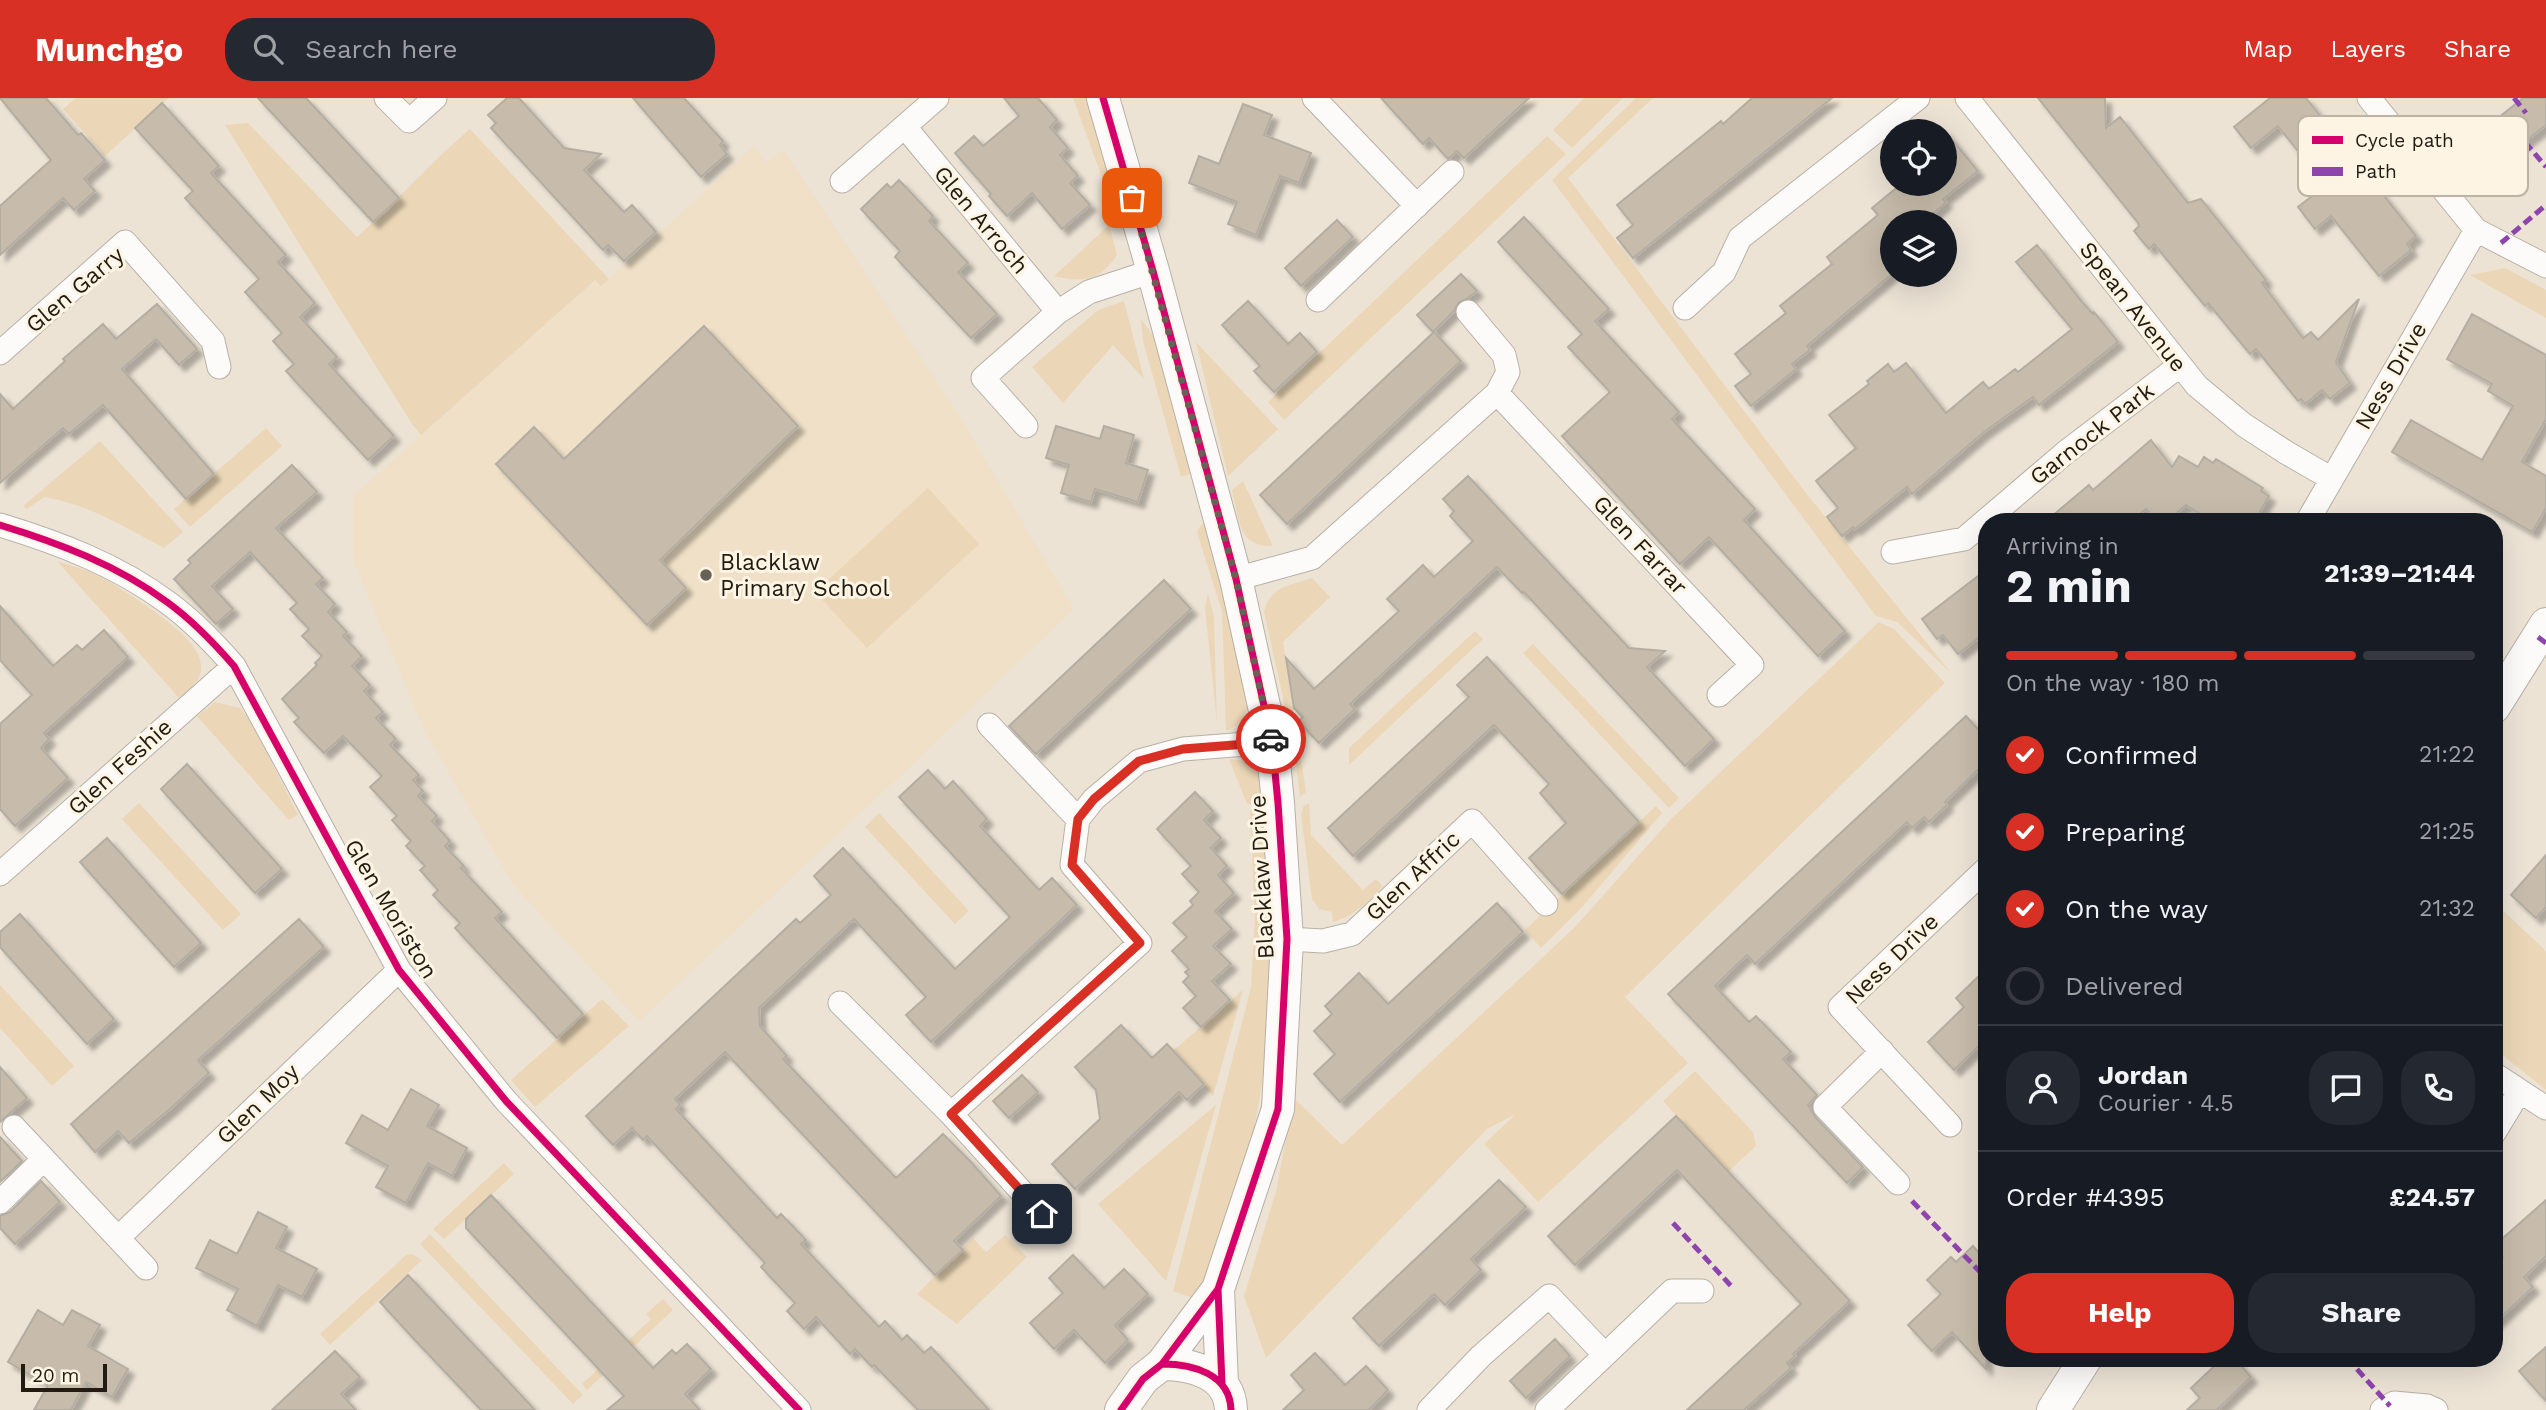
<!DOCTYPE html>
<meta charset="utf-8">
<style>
body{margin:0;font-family:"Work Sans",sans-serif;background:#242831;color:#f1f3f6;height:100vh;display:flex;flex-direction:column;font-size:26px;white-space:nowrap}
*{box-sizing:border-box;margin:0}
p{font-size:23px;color:#9ea1a6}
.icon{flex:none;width:38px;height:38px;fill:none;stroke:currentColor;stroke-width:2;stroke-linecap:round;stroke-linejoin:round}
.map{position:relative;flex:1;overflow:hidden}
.sheet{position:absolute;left:1978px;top:415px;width:525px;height:854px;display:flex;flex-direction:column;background:#171b24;border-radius:28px;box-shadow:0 7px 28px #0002}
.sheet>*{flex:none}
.buttons{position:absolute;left:1880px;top:21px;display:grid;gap:14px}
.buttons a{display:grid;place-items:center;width:77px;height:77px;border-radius:50%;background:#171b24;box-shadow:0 7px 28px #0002;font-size:35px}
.scale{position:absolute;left:21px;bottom:18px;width:86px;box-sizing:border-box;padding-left:7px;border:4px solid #211b11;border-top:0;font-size:19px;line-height:24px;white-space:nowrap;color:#211b11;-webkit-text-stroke:5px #fef4e4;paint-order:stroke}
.pin{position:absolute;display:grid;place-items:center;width:60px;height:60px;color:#fff;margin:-30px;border-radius:14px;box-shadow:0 4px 10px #0006}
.courier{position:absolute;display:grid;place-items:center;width:70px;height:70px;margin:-35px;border:5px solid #d93025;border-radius:50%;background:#fff;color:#222;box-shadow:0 2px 9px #0007}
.overview em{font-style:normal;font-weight:700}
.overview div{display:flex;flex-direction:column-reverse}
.overview{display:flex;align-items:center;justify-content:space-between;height:119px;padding:0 28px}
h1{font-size:46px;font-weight:700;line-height:52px}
.bar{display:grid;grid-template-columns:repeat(4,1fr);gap:10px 7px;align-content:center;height:84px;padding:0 28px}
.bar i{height:9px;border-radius:5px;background:#363941}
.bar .active{background:#d93025}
.bar p{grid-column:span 4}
.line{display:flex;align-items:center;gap:18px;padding:0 28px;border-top:2px solid #363941}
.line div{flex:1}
.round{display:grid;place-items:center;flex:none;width:74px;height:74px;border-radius:28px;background:#242831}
ol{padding:0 28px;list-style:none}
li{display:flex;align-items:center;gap:21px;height:77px}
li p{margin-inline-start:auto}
li .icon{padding:7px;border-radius:50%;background:#d93025;color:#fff;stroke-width:4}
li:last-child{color:#9ea1a6}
li i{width:38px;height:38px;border:4px solid #363941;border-radius:50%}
.button{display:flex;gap:14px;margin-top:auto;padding:14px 28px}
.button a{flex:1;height:80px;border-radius:28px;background:#d93025;color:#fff;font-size:28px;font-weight:700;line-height:80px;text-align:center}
.button a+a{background:#242831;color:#f1f3f6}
header{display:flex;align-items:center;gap:42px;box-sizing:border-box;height:98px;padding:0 35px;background:#d93025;color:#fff}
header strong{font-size:33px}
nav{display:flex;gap:38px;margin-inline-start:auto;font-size:24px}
.search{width:490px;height:63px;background:#242831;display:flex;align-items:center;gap:18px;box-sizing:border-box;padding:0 24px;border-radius:28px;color:#9ea1a6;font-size:26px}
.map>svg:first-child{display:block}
</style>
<header>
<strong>Munchgo</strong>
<div class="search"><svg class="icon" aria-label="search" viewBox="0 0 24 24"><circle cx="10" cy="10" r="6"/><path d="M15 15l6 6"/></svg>Search here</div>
<nav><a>Map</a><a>Layers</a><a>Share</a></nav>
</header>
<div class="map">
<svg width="2546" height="1312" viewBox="0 0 2546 1312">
<defs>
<filter id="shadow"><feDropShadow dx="6" dy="6" stdDeviation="2" flood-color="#0004"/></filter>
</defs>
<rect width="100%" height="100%" fill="#ece3d5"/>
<path fill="#efe0c7" d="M754,48L766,64L784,52L959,317L1074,511L898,680L639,923L512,785L424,632L353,462V398L595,182L601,187L609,181Z"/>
<path fill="#ebd7b7" d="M76,0H169L105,58L63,11Z
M1073,0H1087L1122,117L1117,120Z
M1584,0H1623L1572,50L1553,32Z
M1636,0H1653L1568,80L1806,395L1951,575L1897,524L1876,518L1552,82Z
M248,25L357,139C396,104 430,65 470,31L609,181L601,188L595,182L421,337L412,326L225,27Z
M1547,38L1566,56L1284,322L1268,304Z
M1109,127L1117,157C1100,183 1082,185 1054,178Z
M2505,170L2546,192V220L2470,177Z
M1124,203L1144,281L1113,247L1063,305L1032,269L1098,212Z
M1141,221L1155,240L1192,375L1181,379L1143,243Z
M1196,244L1278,331L1228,378Z
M266,330L282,348L190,429L174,411Z
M100,343L183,434L164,450C126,430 88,406 44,399L27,411L23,408Z
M1243,383L1273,448C1237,449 1239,420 1232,392Z
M928,390L979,446L867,550L815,494Z
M1205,423L1250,601C1245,618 1243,626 1226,633L1222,513L1197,435L1198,431Z
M57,463C70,468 85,471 97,477C120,489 184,530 195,551C200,559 203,568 200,577C197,587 187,593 179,600Z
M1312,480L1330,499L1283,544L1306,694L1300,699L1294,649L1264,514C1270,488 1289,488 1312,480Z
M1208,495L1214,519L1217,626L1205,510Z
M1879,524L1894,531L1945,585L1625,899L1688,965L1538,1104L1484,1046L1516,1016L1487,1031L1266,1260L1244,1198L1276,1093L1294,1000L1342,1047L1575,829L1671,721Z
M1475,533L1483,541L1349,667V650Z
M1533,546L1679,700L1669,710L1523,555Z
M215,604L240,610L252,625L298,717L289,722L197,618Z
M1229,661C1261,664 1264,674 1265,704L1247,706Z
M139,705L241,816L223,832L122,721Z
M1309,705L1311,737L1363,792L1376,781L1383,788C1368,803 1355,818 1333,824L1332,814L1319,811L1312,801L1301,717L1303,709Z
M1656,708L1662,715L1584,807L1541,850L1525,832Z
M1250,712H1266C1269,754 1274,797 1274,839C1274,943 1253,1067 1216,1164C1211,1176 1202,1189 1195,1201L1173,1193L1251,889L1255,818Z
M879,715L969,813L955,826L865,729Z
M2494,804L2546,853V992L2494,950Z
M0,887L74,968L52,988L0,930Z
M1243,892L1213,998L1173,953Z
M602,901L629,928L535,1009L511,982Z
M1695,973L1753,1034L1756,1048L1728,1074L1663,1003Z
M1216,1007L1166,1183L1098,1106Z
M504,1065L514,1076L444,1141L433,1131Z
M430,1136L583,1297L573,1306L420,1146Z
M1005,1137L1027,1159L957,1226L917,1196L973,1140L986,1154Z
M412,1156L422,1162L330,1247L320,1236L406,1157Z
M663,1201L673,1212L587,1292L582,1286L651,1221L646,1216Z"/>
<path fill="#c7bcab" stroke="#b4ada2" stroke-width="2" filter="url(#shadow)" d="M0,0H46L78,37L81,35L105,62L84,81L95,93L74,112L63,100L0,157V108L51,62Z
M258,0H306L399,100L373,124Z
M507,0H519L564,50L601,56L584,72L624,114L632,107L656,134L624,163L608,147L603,152L491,30L496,25L488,17Z
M633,0H684L723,43L720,47L727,56L701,79Z
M1004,0H1038L1057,22L1050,29L1068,50L1060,57L1078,78L1070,85L1090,107L1062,131L1032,95L1007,118L989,98L991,96L955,55L974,38L983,48L1019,18Z
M1381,0H1529L1464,60L1457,53L1448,61L1429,40L1423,46Z
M1752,0H1832L1633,160L1617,140L1633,127L1617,107L1721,23L1723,26Z
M2038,0H2105L2106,30L2120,19L2188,105L2201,101L2266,182L2262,185L2303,240L2311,234L2318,242L2359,201L2336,264L2350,285L2330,301L2322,292L2305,306L2301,301L2298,303L2256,251L2250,256L2208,205L2205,208L2154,146L2149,151L2134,133L2139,128L2138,125Z
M2270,0H2306L2416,138L2407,146L2411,152L2379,178L2331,118L2315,131L2298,109L2325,88L2278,28L2251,50L2234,29Z
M2523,0H2546V27L2494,68L2472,41Z
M162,5L219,68L211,75L286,157L278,164L315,205L300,219L337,259L329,266L394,338L368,362L286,273L294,266L273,243L282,235L245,194L259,181L185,100L193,93L135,30Z
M1243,6L1272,17L1264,37L1311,55L1299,85L1280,78L1256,137L1228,126L1237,104L1189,85L1199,58L1219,66Z
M1944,32L1978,73L1943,101L1946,104L1933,116L1932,124H1892V176L1807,248L1810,252L1792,266L1796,271L1751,308L1735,288L1751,276L1735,256L1786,215L1780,208L1832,166L1827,159L1878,117L1872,110L1901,86H1944Z
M899,82L933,118L929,123L968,165L958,174L997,216L971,240L895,159L900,153L861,111L887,86L891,90Z
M1524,119L1609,211L1595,223L1679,314L1672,321L1755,411L1744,422L1845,533L1818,558L1709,439L1680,466L1562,338L1610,294L1568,249L1582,236L1498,144Z
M1337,122L1353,139L1301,188L1285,170Z
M2037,147L2083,205L2093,216L2094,214L2118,244L2039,307L2033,299L1984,334L1912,396L1907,389L1855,431L1853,429L1842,438L1827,419L1838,410L1816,383L1856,350L1829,317L1869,286L1867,283L1888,266L1894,274L1906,265L1946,315L1983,284L1989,291L2015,271L2018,274L2072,231L2016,164Z
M1461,176L1477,193L1468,200L1459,204L1454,213L1433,234L1417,217Z
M1248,203L1288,246L1300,235L1317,254L1274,294L1254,273L1260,268L1222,227Z
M157,206L197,251L179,267L156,241L122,271L214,376L186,401L103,307L69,336L63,330L0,385V296L13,311L65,263L63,261L103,226L116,241Z
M2472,216L2546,257V321L2522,364L2546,378V410L2532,434L2392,354L2411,322L2482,362L2513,308L2488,293L2492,286L2447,261Z
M704,228L798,328L660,462L686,490L647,527L496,366L534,329L564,361Z
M1434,234L1461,263L1287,426L1260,397Z
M1056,328L1100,341L1104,328L1134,337L1126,365L1148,372L1138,404L1095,391L1091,404L1061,395L1069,367L1046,360Z
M2151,342L2172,369L2179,358L2198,369L2204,359L2213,365L2216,361L2263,390L2261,393L2269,398L2254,424H2212L2186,407L2166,424H2157L2146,411L2130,424H2045L2089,387L2093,392Z
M292,367L317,394L276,430L323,480L316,486L335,506L328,514L347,534L343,538L362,558L352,568L370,587L364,593L383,614L376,620L396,641L390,647L419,677L413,682L423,693L418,698L437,718L432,723L450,743L445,748L464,768L461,770L502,814L495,820L583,916L557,940L455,830L460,825L433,797L438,792L420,772L425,768L406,748L411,743L392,722L397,718L370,689L382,678L343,638L324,655L294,624L299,620L282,601L317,567L315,565L322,558L302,538L309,531L290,511L297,505L250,454L212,488L233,511L216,526L174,481L191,465L188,462Z
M1468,378L1629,550L1665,553L1647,569L1714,641L1685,668L1524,494L1522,495L1497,469L1350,606L1355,611L1319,645L1298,623L1303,619L1294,610L1286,560L1314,591L1399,513L1387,501L1423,467L1434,479L1473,443L1450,418L1454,413L1443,401Z
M1986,472V534L1958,556L1943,537L1937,541L1922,521Z
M1164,482L1191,511L1036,656L1009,628Z
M0,508L53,568L77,547L82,552L104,532L128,559L44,635L49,641L41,650L68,680L15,728L0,711V626L32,597L0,562Z
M1487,559L1639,724L1562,796L1529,760L1566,725L1540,695L1549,686L1494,627L1353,758L1328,730L1469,599L1457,587Z
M1966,618L1986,640V664L1945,704L1947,707L1929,724L1924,719L1912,730L1907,724L1755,866L1747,857L1715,888L1749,924L1756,918L1791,954L1783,961L1817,997L1808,1007L1815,1019L1863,1069L1847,1085L1668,896Z
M187,666L282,771L255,795L161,691Z
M928,672L945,691L953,683L987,721L980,728L1039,792L1052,780L1077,807L931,944L906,917L926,899L854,821L759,910L760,928L787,958L783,961L896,1080L943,1036L970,1063L1001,1098L954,1143L963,1152L935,1177L725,954L675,1001L680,1007L676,1011L777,1120L781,1116L806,1142L801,1146L879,1229L885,1223L902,1242L907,1237L924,1255L931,1249L989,1312H918L874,1267L872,1269L855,1251L850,1256L816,1219L804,1231L787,1213L795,1205L761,1169L765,1165L647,1038L643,1042L632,1030L613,1047L586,1018L796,821L800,825L831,797L814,778L843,750L955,871L1010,819L899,699Z
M1195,694L1213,713L1204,722L1221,740L1211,750L1227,768L1218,777L1234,795L1215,813L1232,831L1213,848L1231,866L1212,883L1230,902L1201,929L1183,910L1196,898L1183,884L1189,878L1185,874L1189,871L1172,853L1187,839L1173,825L1193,807L1190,803L1199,794L1182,776L1191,768L1157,731Z
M107,740L201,845L174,869L80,764Z
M2546,757V809L2536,820L2511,797Z
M1497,805L1523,834L1340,1004L1314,976L1335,956L1314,933L1332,916L1325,908L1359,875L1388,906Z
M20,816L114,921L87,946L0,849V834Z
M299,821L324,849L198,962L209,975L170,1011L129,1045L118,1033L95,1054L71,1026Z
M1986,871V941L1954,972L1928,944L1964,909L1956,900Z
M1121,927L1152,960L1167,946L1204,986L1187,1002L1179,994L1075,1091L1052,1066L1100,1021L1096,992L1075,969Z
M0,969L27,1000L0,1024Z
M1022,977L1038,994L1009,1020L993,1003Z
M411,991L439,1007L427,1028L467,1050L452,1078L428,1065L406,1105L376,1089L388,1068L346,1045L362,1017L388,1032Z
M1676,1018L1850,1203L1793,1256L1795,1258L1787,1265L1791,1270L1744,1312H1687L1801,1206L1677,1072L1575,1167L1548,1138Z
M0,1039L22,1063L0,1084Z
M1499,1082L1526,1109L1471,1161L1481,1172L1445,1207L1434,1196L1379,1248L1353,1220Z
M41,1083L60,1104L15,1146L0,1130V1118L10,1114Z
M491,1097L653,1270L672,1252L676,1256L687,1246L711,1271L685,1296L700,1312H607L624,1298L466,1130V1121Z
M2546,1102V1158L2524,1179L2533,1189L2494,1226V1169L2503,1160L2494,1148Z
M258,1114L287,1129L276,1150L317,1171L302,1199L278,1187L257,1228L227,1212L238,1191L196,1170L210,1142L237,1156Z
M1973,1148L1986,1163V1271L1952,1234L1932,1253L1908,1227L1941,1196L1927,1182L1951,1159L1956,1164Z
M1073,1157L1104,1190L1124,1171L1148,1196L1115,1227L1128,1242L1105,1265L1074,1232L1054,1251L1030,1225L1063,1195L1049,1180Z
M408,1177L493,1267L535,1312H481L412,1239L380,1204Z
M38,1212L63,1227L72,1212L100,1227L88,1248L128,1271L112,1299L86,1284L71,1312H34L48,1287L8,1264Z
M1555,1241L1570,1258L1526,1300L1510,1283Z
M2546,1249V1303L2519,1273Z
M335,1253L360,1279L341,1296L356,1312H272Z
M1315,1255L1345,1287L1366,1268L1388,1292L1369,1312H1283L1304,1292L1291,1277Z
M2223,1260H2234L2251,1279L2217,1312H2187L2200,1300L2191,1290Z"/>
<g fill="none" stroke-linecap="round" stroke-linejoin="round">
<g stroke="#b7b0a5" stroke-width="25">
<path id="street" d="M386,0L409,23L435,0
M1314,0L1417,108
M1967,0L2197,288L2244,327L2287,355L2332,381
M2369,0L2476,132L2546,168
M905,29L1058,214
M842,83L937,0
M1318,202L1452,74
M1685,210L1724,174L1740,140L1918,0
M0,255L125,144L213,243L219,269
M1497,295L1752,567L1719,597
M1026,328L983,280L1058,214L1089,194L1153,173
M2307,424L2476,132
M0,427C59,445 117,467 167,504C192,522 214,545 234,568L399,872L506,1003L799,1312
M1893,454L1964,441L2066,354L2179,268
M1236,481L1312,460L1497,295L1508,274L1504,257L1468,214
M989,627L1078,721
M0,776L234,568
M1287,841L1323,843L1352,836L1472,723L1546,806
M840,905L951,1016L1042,1116
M1882,953L1825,1009L1898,1085
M2494,976L2546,1010
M951,1016L1140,845L1072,767L1078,721L1094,701L1139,663L1183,651L1272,644
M1950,1027L1840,909L1986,771
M14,1029L146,1170
M2494,1035L2519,994
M0,1104L44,1061
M118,1140L399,872
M1429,1312L1481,1258L1549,1198L1605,1257L1672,1193H1702
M1547,1312L1605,1257
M2382,1312L2394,1305L2427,1308L2436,1312"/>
</g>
<g stroke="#b7b0a5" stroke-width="34">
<path id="secondary" d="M1103,0L1153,173L1236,481L1272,644L1278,705L1287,841L1278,1011L1218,1191L1162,1266L1143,1281L1121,1312
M2494,609L2546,526
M1218,1191L1222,1286
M1162,1266C1193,1266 1230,1276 1231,1312
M2053,1312L2086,1260"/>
</g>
<use href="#street" stroke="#fcfbf9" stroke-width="23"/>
<use href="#secondary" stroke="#fcfbf9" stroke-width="32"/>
<path stroke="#8e44ad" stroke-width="5" stroke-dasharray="10 5" stroke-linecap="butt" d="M2514,0L2526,15
M2525,44L2546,69
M2501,145L2546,107
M2538,539L2546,545
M1912,1103L1983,1177L1986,1174
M1673,1125L1733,1190
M2347,1260L2390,1308"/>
<g stroke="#fef4e4" stroke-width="11">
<path id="cycleway" d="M1103,0L1153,173L1236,481L1272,644L1278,705L1287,841L1278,1011L1218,1191L1162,1266L1143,1281L1121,1312
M0,427C59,445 117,467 167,504C192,522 214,545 234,568L399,872L506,1003L799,1312
M1218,1191L1222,1286
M1162,1266C1193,1266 1230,1276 1231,1312"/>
</g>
<use href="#cycleway" stroke="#d6006c" stroke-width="7"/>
</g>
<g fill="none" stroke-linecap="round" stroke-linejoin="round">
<path stroke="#686156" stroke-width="7" stroke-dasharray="0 12.6" d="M1132,100L1236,481L1271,641"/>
<path stroke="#d93025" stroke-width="9" d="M1042,1116L951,1016L1140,845L1072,767L1078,721L1094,701L1139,663L1183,651L1272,644L1271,641"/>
</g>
<circle fill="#686156" stroke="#fef4e4" stroke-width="2.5" cx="706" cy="477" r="7"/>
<g text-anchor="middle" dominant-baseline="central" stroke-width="6" stroke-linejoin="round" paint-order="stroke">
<g font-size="23" fill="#211b11" stroke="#fef4e4">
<text transform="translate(981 122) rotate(50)">Glen Arroch</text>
<text transform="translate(75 192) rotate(-40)">Glen Garry</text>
<text transform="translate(2133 209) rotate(52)">Spean Avenue</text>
<text transform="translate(2391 278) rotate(-60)">Ness Drive</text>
<text transform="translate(2092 336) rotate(-38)">Garnock Park</text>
<text transform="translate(1640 447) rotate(47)">Glen Farrar</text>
<text transform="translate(120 669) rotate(-42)">Glen Feshie</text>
<text transform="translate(1413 778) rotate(-43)">Glen Affric</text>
<text transform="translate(1262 779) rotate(-93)">Blacklaw Drive</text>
<text transform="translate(391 811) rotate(59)">Glen Moriston</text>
<text transform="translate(1892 861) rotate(-44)">Ness Drive</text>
<text transform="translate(258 1006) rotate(-44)">Glen Moy</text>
</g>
<g font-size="23" fill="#211b11" stroke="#fef4e4" text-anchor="start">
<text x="720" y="464">Blacklaw<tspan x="720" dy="26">Primary School</tspan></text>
</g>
</g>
<rect x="2298" y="18" width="230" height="80" rx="10" fill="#fef4e4" stroke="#bcb3a5" stroke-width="2"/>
<rect x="2312" y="38" width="31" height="8" fill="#d6006c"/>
<rect x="2312" y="69" width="31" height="9" fill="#8e44ad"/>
<g font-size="19" fill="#211b11">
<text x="2355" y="49">Cycle path</text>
<text x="2355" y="80">Path</text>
</g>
</svg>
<div class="buttons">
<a><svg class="icon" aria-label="locate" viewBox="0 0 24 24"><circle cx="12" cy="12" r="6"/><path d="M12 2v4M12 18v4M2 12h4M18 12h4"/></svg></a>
<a><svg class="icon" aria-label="layers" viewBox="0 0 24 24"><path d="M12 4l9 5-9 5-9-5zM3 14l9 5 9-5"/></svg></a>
</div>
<div class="scale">20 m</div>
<div class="pin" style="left:1132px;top:100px;background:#ea580c"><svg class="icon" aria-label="bag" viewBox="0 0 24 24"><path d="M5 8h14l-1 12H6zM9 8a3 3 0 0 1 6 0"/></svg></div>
<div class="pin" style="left:1042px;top:1116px;background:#1f2937"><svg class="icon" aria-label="home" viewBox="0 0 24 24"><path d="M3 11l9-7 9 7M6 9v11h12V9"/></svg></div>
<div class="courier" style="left:1271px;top:641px"><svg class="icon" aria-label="car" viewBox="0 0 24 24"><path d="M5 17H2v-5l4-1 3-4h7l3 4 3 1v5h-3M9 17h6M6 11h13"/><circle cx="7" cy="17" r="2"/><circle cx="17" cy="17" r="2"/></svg></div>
<section class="sheet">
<div class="overview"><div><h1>2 min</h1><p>Arriving in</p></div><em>21:39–21:44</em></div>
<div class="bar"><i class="active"></i><i class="active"></i><i class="active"></i><i></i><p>On the way · 180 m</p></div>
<ol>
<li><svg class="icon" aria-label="check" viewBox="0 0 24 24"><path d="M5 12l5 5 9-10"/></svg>Confirmed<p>21:22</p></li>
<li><svg class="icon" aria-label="check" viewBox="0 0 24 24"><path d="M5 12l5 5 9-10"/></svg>Preparing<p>21:25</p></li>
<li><svg class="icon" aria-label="check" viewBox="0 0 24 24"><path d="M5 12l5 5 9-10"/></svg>On the way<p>21:32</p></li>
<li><i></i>Delivered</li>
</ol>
<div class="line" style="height:126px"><a class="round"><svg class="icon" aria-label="person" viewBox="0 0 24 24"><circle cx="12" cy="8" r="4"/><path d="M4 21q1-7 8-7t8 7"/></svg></a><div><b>Jordan</b><p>Courier · 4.5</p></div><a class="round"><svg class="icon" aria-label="chat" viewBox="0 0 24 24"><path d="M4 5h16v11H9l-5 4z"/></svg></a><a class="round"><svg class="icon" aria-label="phone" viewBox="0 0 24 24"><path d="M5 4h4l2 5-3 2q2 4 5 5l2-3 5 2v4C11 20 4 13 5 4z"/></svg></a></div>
<div class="line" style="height:91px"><div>Order #4395</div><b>£24.57</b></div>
<div class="button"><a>Help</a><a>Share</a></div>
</section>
</div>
